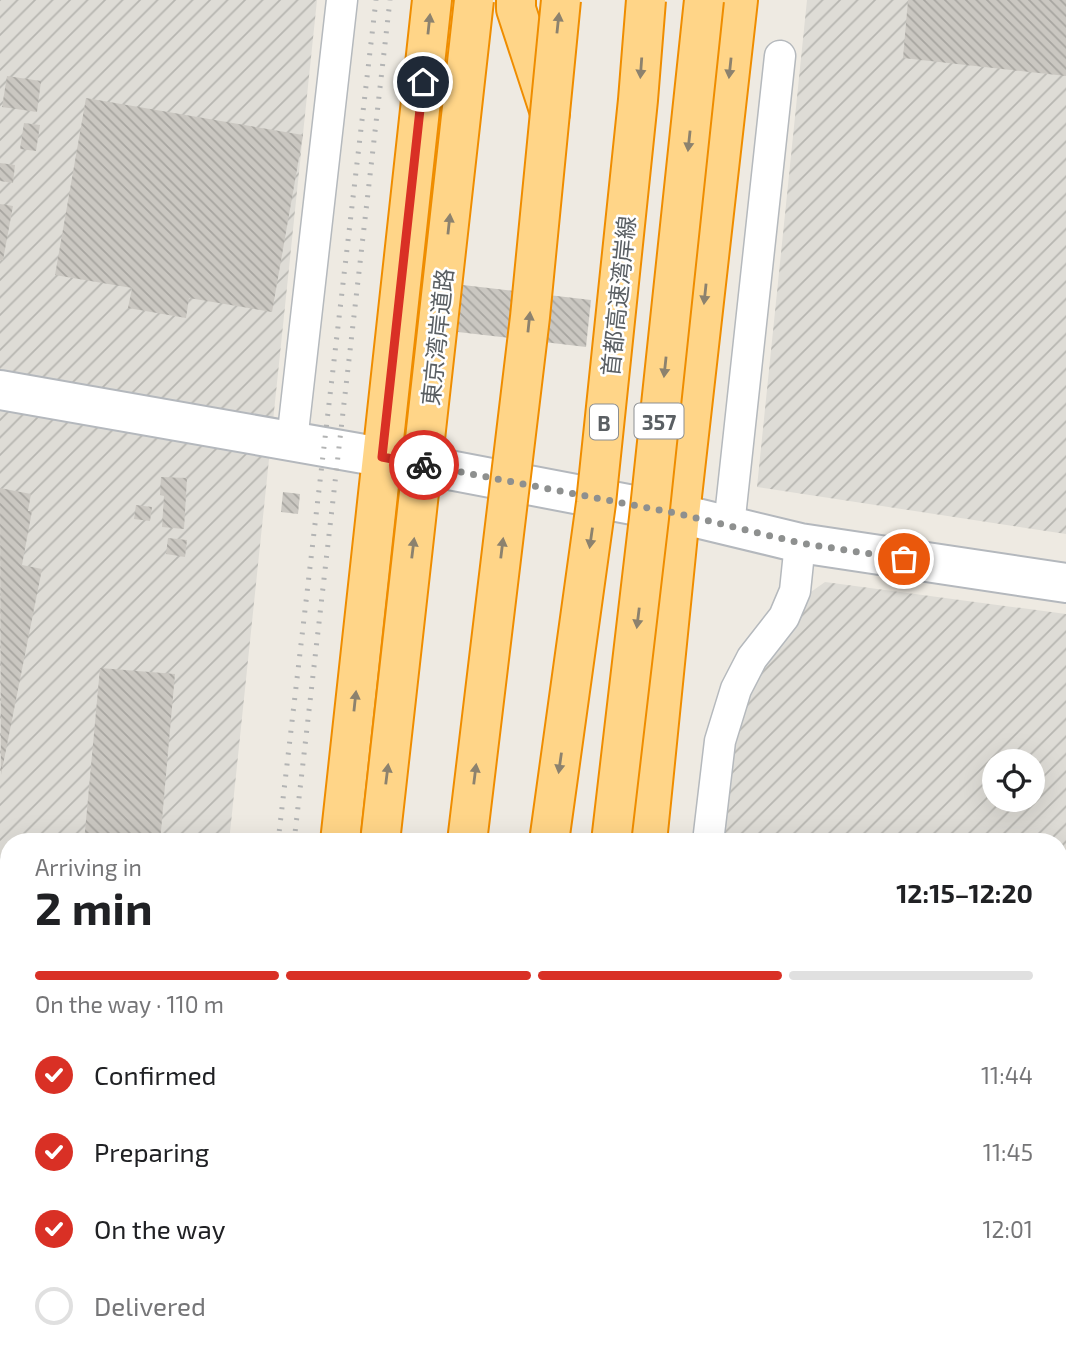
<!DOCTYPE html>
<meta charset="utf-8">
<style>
body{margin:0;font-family:"Exo 2","Noto Sans JP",sans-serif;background:#f6f6f6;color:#202124;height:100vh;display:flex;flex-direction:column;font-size:26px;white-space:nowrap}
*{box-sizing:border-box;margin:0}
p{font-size:23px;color:#757577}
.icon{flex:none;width:38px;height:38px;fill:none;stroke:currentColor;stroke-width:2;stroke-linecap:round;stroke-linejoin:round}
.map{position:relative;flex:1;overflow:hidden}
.details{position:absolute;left:0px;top:833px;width:1068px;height:527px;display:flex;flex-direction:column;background:#fff;border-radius:28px 28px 0 0;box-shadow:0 7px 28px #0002}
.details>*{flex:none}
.tools{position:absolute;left:982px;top:749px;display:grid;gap:14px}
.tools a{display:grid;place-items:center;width:63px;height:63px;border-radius:50%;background:#fff;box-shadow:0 7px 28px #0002;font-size:35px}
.pin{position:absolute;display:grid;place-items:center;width:60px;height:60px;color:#fff;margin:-30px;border:4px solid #fff;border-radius:50%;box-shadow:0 2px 7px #0007}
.courier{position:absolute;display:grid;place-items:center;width:70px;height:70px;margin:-35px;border:5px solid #d93025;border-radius:50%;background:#fff;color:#222;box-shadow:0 2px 9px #0007}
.head em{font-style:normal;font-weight:700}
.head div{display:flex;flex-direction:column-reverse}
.head{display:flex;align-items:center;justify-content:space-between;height:119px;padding:0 35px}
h1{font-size:46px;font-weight:700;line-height:52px}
.bar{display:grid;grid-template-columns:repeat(4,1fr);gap:10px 7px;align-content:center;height:84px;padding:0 35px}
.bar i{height:9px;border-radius:5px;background:#e0e0e0}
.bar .selected{background:#d93025}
.bar p{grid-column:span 4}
ol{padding:0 35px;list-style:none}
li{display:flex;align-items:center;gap:21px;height:77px}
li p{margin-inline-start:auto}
li .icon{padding:7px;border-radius:50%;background:#d93025;color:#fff;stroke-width:4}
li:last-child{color:#757577}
li i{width:38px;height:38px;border:4px solid #e0e0e0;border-radius:50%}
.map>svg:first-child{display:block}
</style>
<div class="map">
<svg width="1066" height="1359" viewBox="0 0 1066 1359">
<defs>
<pattern id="industrial-furrows" width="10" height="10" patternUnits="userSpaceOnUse" patternTransform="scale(1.75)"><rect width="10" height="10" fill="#dedcd6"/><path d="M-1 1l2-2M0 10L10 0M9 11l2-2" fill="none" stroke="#b7b6b1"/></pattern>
<pattern id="building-back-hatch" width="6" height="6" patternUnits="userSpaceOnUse" patternTransform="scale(1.75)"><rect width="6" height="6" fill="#cac7c1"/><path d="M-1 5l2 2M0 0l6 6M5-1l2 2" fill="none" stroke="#a7a5a0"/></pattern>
</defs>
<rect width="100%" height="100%" fill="#eeeae2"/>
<path fill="url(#industrial-furrows)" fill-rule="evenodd" d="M0,0H317L229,842H9V1351H152L150,1359H0Z
M807,0H1066V534L757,487Z
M825,582L1066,614V1359H656L658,1351H1059V842H722L733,740L748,693L808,594ZM994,761H1032V800H994Z"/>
<path fill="url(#building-back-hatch)" d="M908,0H1066V76L903,58Z
M7,76L41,81L37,112L2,107Z
M86,98L303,135L272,312L189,298L186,318L128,308L132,288L55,275Z
M24,123L40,125L36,151L20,149Z
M0,163L15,165L13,183L0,181Z
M0,204L13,206L3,260H0Z
M463,285L591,300L586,347L458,332Z
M161,477L187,478L184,529L162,527L164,496L160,495Z
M0,488L31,494L28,511H32L22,565L42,569L1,775Z
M283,492L300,494L298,514L281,512Z
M136,505L152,507L150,521L134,519Z
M168,538L187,540L185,557L166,554Z
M100,668L175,674L160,842H84Z
M0,1157L9,1159V1191L0,1186Z
M8,1253H9V1303L0,1302V1289Z
M2,1308L9,1310V1351H20L19,1356L0,1352V1319Z
M79,1351H124L122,1359H77Z"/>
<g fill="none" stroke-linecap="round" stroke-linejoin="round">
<g stroke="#b5b9bd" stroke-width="19">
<path id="lane" d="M1059,1300L1066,1301"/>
</g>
<g stroke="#b5b9bd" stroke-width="33">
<path id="street" d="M292,441L342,0
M729,526L780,56
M708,842L720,741L736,689L752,658L784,617L795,591L800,543
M646,1359L648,1351"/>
</g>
<g stroke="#b4b8bd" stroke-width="42">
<path id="secondary" d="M0,390L381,457L680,514L800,543L1066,583"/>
</g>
<g stroke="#ef8d00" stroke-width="42">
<path id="highway" d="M516,0V9L550,113
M340,842L432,0
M647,842L680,514L738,0
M280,1359L281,1351
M321,1359L322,1351
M406,1359L407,1351
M468,1359L469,1351
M551,1359V1351
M589,1359L590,1351"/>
</g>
<use href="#lane" stroke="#fff" stroke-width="16"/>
<use href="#street" stroke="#fff" stroke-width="30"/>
<use href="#secondary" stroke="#fff" stroke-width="38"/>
<use href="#highway" stroke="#ffd588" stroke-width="38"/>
<path stroke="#b3b4b4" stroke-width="5" stroke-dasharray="2 9" stroke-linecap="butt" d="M278,842L376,0
M294,842L390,0
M195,1359L196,1351
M212,1359L214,1351"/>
<g stroke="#ef8d00" stroke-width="42" stroke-linecap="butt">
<path id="highway-bridge" d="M380,842L474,0
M467,842L530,317L561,0
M549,842L596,503L638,100L646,0
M611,842L649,518L704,0"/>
</g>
<use href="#highway-bridge" stroke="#ffd588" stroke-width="38"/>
</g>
<defs><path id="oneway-solid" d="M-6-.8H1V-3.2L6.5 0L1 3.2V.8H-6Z" transform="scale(1.75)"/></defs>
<g fill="#8c826e">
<use href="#oneway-solid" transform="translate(558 23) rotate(-84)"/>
<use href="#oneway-solid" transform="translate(429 24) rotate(-84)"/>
<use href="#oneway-solid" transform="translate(641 68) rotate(94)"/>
<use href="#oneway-solid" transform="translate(730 68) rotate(96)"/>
<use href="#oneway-solid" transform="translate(689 141) rotate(96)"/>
<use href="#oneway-solid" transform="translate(449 224) rotate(-84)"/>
<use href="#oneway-solid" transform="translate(705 294) rotate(96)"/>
<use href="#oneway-solid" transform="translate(529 322) rotate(-84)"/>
<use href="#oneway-solid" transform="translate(665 367) rotate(96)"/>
<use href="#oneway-solid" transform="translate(591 538) rotate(98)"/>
<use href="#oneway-solid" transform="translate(413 548) rotate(-83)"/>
<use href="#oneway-solid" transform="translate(502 548) rotate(-83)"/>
<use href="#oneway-solid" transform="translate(638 618) rotate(97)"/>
<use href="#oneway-solid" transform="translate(355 701) rotate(-84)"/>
<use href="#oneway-solid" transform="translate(560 763) rotate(98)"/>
<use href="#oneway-solid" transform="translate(387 774) rotate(-83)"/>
<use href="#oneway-solid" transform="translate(475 774) rotate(-83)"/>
</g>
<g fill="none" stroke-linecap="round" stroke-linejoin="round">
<path stroke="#8e908f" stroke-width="7" stroke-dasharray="0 12.6" d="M424,465L680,514L800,543L904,559"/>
<path stroke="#d93025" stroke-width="9" d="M423,82L382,457L424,465"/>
</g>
<g text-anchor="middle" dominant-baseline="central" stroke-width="5" stroke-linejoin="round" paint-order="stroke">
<g fill="#fff" stroke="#8c8f92" stroke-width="2">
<rect x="634.5" y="403.5" width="49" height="35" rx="5"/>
<rect x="590" y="404.5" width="28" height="35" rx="5"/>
</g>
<g font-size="21" font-weight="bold" fill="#5a5f63">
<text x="659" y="421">357</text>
<text x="604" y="422">B</text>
</g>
<g font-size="23" fill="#5a5f63" stroke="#fff">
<text transform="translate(618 296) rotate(-84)">首都高速湾岸線</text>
<text transform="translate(437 337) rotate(-84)">東京湾岸道路</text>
</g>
</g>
</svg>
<div class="tools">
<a><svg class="icon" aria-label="locate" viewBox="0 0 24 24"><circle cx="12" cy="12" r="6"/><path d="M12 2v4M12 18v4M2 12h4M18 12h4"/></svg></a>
</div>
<div class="pin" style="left:904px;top:559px;background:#ea580c"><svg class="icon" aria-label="bag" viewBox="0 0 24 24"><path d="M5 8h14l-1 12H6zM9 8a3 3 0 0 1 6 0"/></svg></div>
<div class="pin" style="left:423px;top:82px;background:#1f2937"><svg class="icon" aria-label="home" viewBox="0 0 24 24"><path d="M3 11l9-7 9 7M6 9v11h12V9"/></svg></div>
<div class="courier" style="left:424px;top:465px"><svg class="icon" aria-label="bike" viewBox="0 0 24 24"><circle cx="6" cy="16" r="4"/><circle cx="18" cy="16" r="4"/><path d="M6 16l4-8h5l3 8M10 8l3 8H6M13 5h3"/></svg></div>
<section class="details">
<div class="head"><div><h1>2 min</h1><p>Arriving in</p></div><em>12:15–12:20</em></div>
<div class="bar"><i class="selected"></i><i class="selected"></i><i class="selected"></i><i></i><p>On the way · 110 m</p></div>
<ol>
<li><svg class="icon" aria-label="check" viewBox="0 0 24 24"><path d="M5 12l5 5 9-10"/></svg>Confirmed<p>11:44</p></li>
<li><svg class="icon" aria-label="check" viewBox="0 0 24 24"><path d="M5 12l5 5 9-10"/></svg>Preparing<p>11:45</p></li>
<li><svg class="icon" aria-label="check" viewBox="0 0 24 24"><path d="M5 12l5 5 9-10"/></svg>On the way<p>12:01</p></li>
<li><i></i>Delivered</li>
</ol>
</section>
</div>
